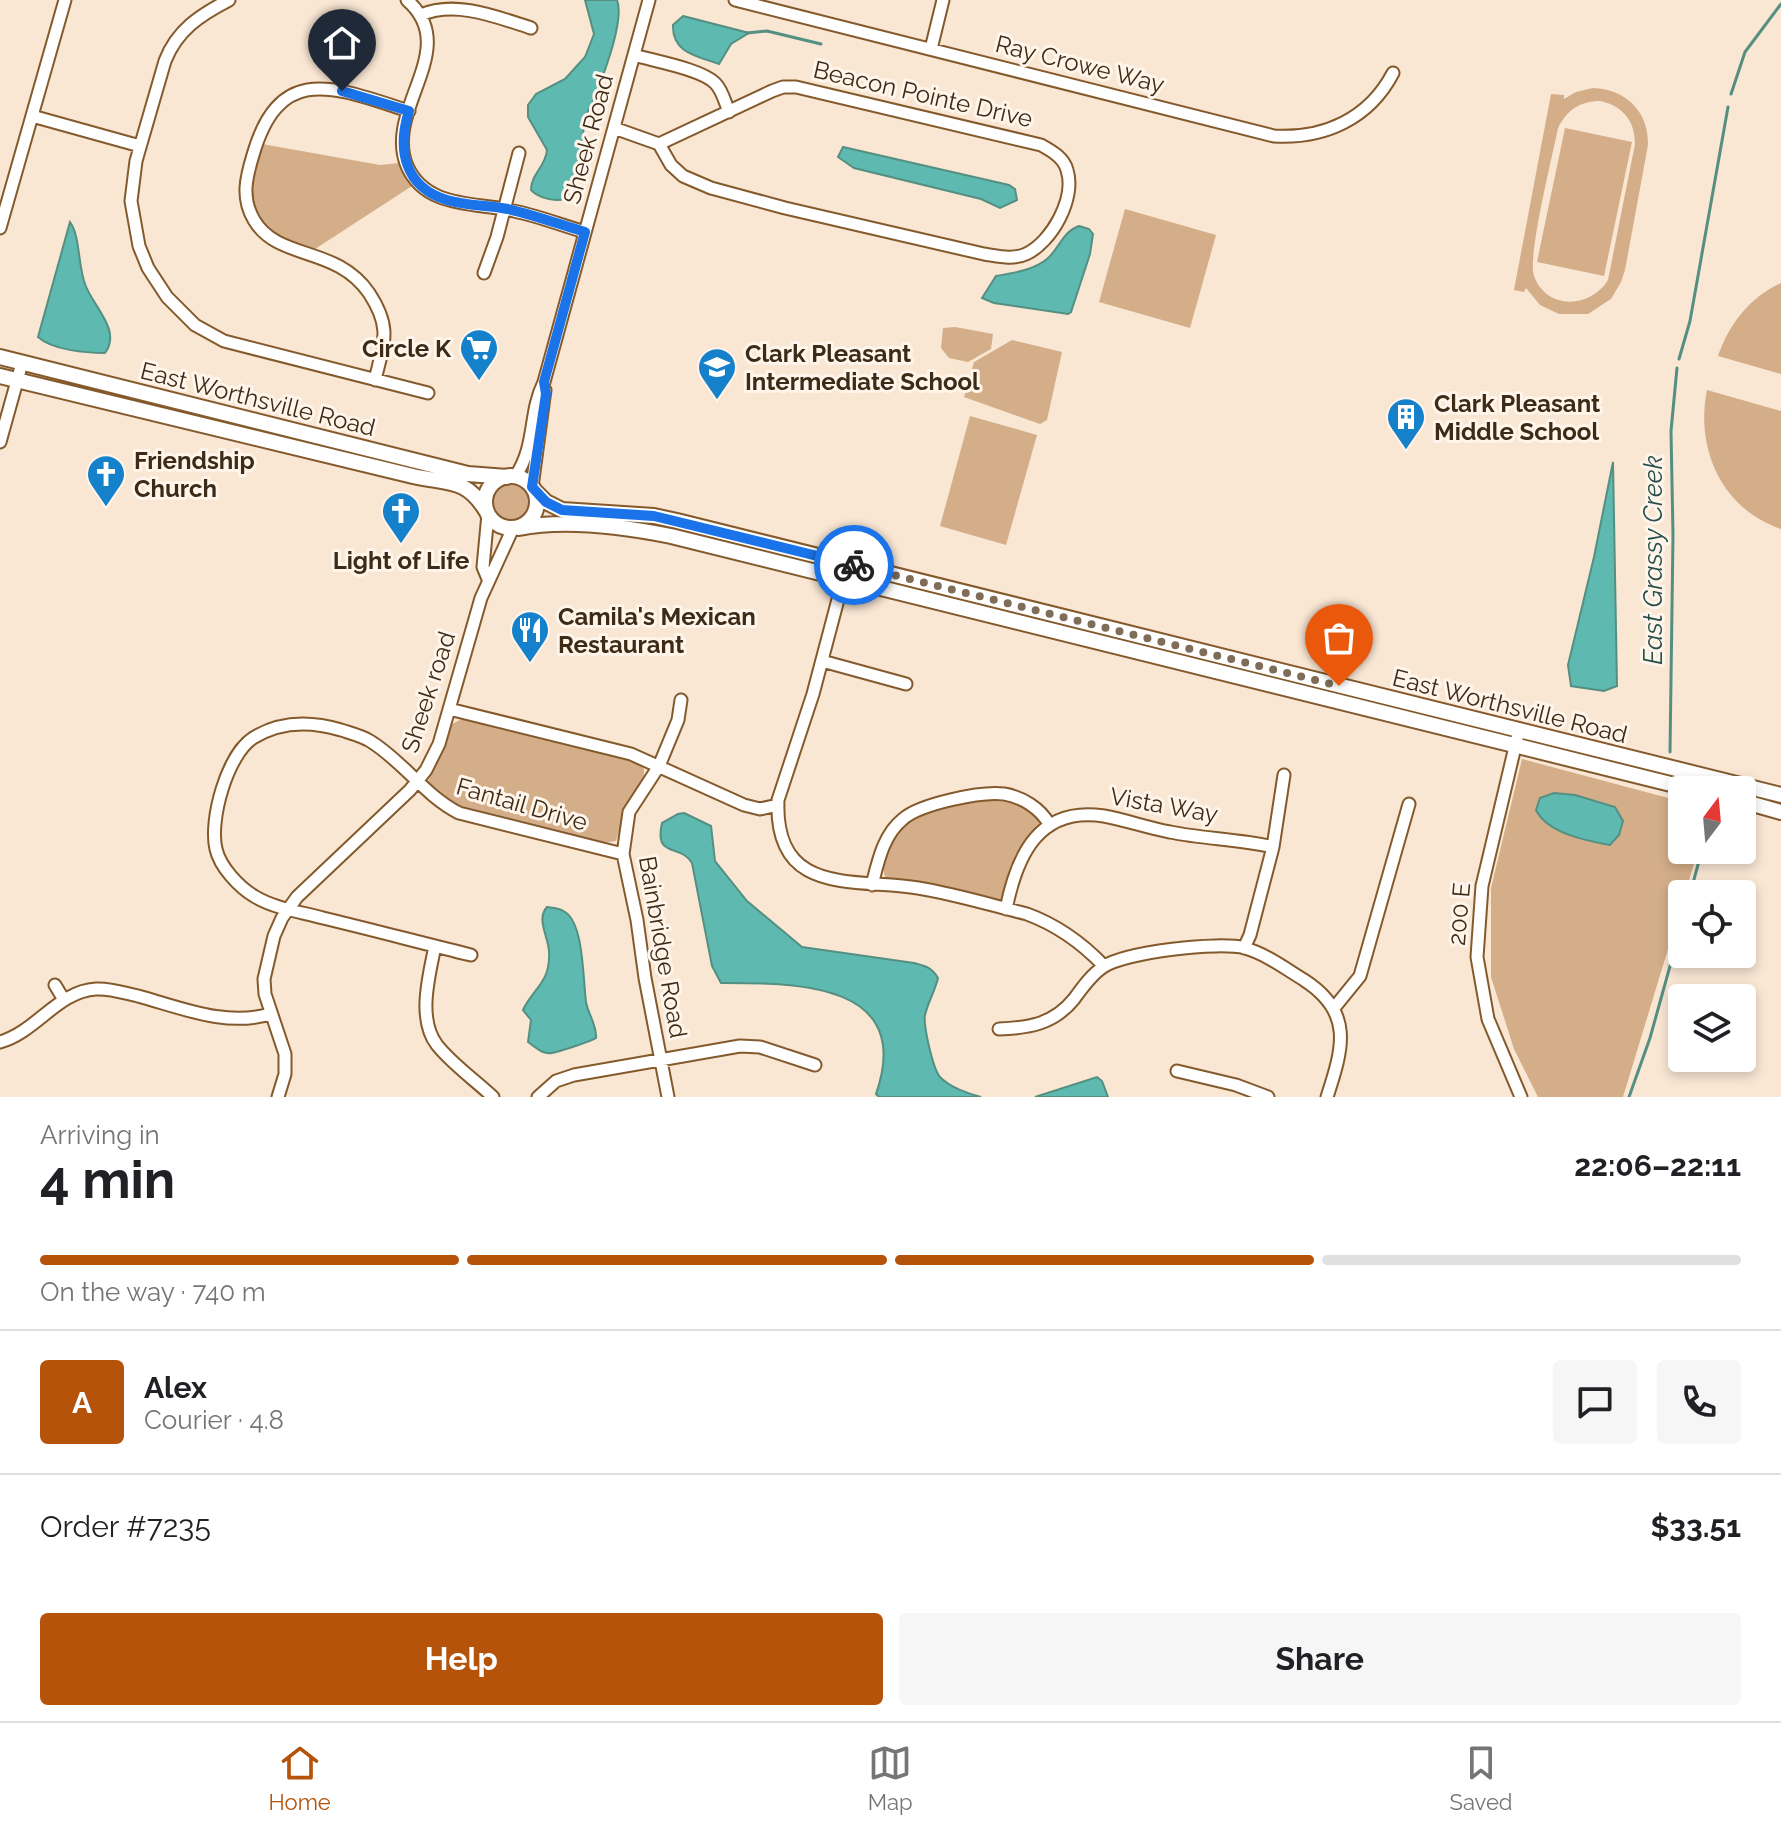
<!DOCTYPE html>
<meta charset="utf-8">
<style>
body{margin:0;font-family:Raleway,sans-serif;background:#f6f6f6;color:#202124;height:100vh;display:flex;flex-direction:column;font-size:30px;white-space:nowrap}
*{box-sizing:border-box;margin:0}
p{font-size:26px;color:#757577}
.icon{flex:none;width:44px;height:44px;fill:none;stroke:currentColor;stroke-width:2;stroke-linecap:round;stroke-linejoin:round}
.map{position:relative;height:1097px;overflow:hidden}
.panel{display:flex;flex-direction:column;background:#fff;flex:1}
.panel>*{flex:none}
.needle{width:52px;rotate:16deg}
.controls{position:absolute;left:1668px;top:776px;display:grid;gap:16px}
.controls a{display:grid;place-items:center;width:88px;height:88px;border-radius:8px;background:#fff;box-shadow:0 4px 12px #0003;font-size:40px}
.pin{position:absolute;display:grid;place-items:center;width:68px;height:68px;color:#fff;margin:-82px -34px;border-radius:50% 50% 50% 0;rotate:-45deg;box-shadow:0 0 8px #0007}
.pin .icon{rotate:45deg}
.courier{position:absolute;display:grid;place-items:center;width:80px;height:80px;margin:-40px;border:6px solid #1a73e8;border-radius:50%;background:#fff;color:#222;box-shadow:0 2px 10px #0007}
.summary em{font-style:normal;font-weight:700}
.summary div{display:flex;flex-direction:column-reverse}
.summary{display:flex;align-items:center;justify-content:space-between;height:136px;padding:0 40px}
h1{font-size:52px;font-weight:700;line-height:60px}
.bar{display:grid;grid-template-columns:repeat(4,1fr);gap:12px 8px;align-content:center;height:96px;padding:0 40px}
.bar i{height:10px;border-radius:6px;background:#e0e0e0}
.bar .selected{background:#b45309}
.bar p{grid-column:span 4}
.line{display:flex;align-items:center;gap:20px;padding:0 40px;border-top:2px solid #e0e0e0}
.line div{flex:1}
.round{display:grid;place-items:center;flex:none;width:84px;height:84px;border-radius:8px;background:#f6f6f6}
.button{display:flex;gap:16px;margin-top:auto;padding:16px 40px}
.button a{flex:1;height:92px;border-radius:8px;background:#b45309;color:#fff;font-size:32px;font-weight:700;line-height:92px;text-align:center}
.button a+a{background:#f6f6f6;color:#202124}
.menu{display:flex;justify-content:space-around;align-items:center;height:112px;border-top:2px solid #e0e0e0;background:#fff;font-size:22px;color:#757577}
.menu a{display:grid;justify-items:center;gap:4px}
.menu .selected{color:#b45309}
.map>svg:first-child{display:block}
</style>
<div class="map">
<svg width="1781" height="1097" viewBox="0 0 1781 1097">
<rect width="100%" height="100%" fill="#f9e6d3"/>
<path fill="#d4ae89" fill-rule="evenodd" d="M1593,88C1626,89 1649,112 1648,145L1625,270L1621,282L1611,299L1588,314H1559L1540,305L1526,288L1524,292L1514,290L1551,94L1564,95V99L1576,92ZM1600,101C1623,106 1635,121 1635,144L1608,280C1591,308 1547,311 1534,276C1527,257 1553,154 1558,128C1567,110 1580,101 1600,101Z
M1565,128L1632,142L1604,276L1537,262Z
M262,144L380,165L399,163L412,186L315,249C303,244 289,241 278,236C241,217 253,175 262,144Z
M1125,209L1216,235L1190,328L1099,302Z
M1781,283V374L1718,356C1729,324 1750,297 1781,283Z
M955,327L993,334L991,349L968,362L949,358L941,348L943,328Z
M1012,340L1062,352L1047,420L1040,424L964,397L974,362Z
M1707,390L1781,411V529C1722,509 1695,449 1707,390Z
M970,416L1037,435L1006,545L940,526Z
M492 502a20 20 0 1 1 40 0a20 20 0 1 1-40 0Z
M462,719L630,761H637L644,769V775L625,811L616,841L602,843L458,805L428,786V781L443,751L452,724Z
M1522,759L1672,799L1682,815V850H1698L1685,894H1682V903L1623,1097H1538L1514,1049L1491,977V888Z
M979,800C992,800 1043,803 1039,825C1036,836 1020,845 1016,856C1010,869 1009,885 1002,898L998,901L887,880C882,872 883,865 886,856C897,812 943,808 979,800Z"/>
<path fill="#5ebab0" stroke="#548f82" stroke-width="2" d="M585,0H617C625,20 603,76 595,97C592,105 586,112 585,120C580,145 583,180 565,199C554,202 539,198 531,190C531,174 546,166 547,150L528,117V105L536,94L565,79L585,57L594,34Z
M683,16L749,33L731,44L719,64C697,56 672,53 673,25Z
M843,147L1009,185L1015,189L1017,200L1000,208L981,199L854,168L838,157Z
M70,222C80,235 78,266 85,284C93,307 122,330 105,353C86,353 52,350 38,337Z
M1079,226L1089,229L1093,234L1090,254L1071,312L1068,314L994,303L982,298L996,276C1013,273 1034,270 1047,259C1060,248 1062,232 1079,226Z
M1613,462L1617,686L1604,691L1571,686L1568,665L1594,557Z
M1554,793L1575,795L1615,807L1623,821L1619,835L1610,845C1587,841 1547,833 1536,810L1540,798Z
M684,813L711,826L715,861L747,901L802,947L914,963C925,966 932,967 938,978C935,991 928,1002 925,1015C923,1025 933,1069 940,1077C949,1087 969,1094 981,1097H879L876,1094C915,982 796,983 721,983L712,966L692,863C680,843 654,859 662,823L678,814Z
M547,907C553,908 560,908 565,912C584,924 583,980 586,1002C588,1014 597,1025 596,1038C592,1041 558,1052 552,1053C543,1055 535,1047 528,1042L531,1020L523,1010C533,988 551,983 549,951C548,936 536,919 547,907Z
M1097,1077L1102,1081L1108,1097H1035Z"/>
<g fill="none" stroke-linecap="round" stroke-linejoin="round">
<path stroke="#548f82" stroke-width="3" d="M747,33L767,31L821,44
M1731,94L1745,52L1781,4
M1679,359L1690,321L1728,107
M1670,752L1673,535L1671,431L1677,368
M1690,894L1702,850
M1629,1097L1650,1038L1682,923"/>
<g stroke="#845a2c" stroke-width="15">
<path id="minor" d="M229,0C200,15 177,30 165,61L136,161L131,201L139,246L148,268L167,297L195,325L224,341L428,393
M407,0C463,49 383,109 407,166C426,209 476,202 514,211C538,216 561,225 585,232
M735,0L1274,136C1324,139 1369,119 1393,73
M421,15C455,0 497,17 531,28
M931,49L943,0
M634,55C654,61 701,69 715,83C723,91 725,103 729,112
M32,116L140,146
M614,128L659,144L671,165L683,176L711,188L785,208L984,254C998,256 1013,260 1026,254C1052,242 1076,198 1067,170C1064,158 1052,151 1041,145L796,87H783L772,91L659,144
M0,228L65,0
M484,273L497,237L519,153
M375,380C384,342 392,328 369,293C336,245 278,261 254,220C241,198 246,178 253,155C280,61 336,88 409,111
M0,442L22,363
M515,477C537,444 528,414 544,382L649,0
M532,487L545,390
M845,573L813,694L778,800C774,897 855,878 918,888C955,894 991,905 1027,914C1057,925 1082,943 1104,966
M488,579L483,567L488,514
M822,661L906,684
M449,709L631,754L744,805L760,809L778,805
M1519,730L1482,886L1477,957L1488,1019L1521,1097
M872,885C878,862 883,835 903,819C920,804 981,791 1004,794C1022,797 1040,808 1049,824
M1006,909C1017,855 1039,806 1104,816C1126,820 1148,828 1170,832C1204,839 1239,839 1273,847
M435,946C429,976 417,1019 437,1045C452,1064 475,1080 493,1097
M1244,948L1250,935L1273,847L1284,775
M471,955C422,943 373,930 323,918C301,912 273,908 254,896C239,887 220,867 216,849C209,820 227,755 253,738C280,721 311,721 341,730C350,733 362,736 370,741C403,761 424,795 459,813L623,854
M55,985L64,1000
M1334,1008L1360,976L1409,804
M999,1029C1029,1028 1054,1024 1074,999C1082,988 1091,975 1103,967C1125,952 1219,941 1245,948C1266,954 1286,969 1304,980C1354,1012 1343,1048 1327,1097
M0,1042C36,1032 58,991 96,989C110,988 124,993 138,996C182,1008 226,1027 270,1014
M1177,1071L1236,1085L1268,1097
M278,1097L285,1074V1054L265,994L264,979L274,936L282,918L297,897L410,790L426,770L439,744L481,598L513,528
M538,1097L556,1081L574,1075L740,1046L760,1047L815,1065
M668,1097L645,978L637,920L623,854L629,812L659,766L678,720L681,700"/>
</g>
<g stroke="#845a2c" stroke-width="18">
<path id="major" d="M0,357L468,474L507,477
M0,376L413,476C448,484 466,477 487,512
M485 502a26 26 0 1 1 52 0a26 26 0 1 1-52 0Z
M534,490L546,502L562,510L654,516L677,521L1781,795
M519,528C564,519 626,527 671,536L1695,790
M1742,801L1781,812"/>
</g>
<use href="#minor" stroke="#fff" stroke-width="11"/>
<use href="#major" stroke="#fff" stroke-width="14"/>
</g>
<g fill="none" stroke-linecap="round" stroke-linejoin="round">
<path stroke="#7f6c59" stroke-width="8" stroke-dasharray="0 14.4" d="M854,565L1339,686"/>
<path stroke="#1a73e8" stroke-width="10" d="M342,91L409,111C397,149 404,187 447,200C466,206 488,205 508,209C534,215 559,224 585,232L544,382L546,394L532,487L546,502L562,510L654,516L854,565"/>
</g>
<defs>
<g id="supermarket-pin" transform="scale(2)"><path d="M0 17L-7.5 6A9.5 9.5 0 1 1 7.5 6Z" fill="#1681cb" stroke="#fff5eb"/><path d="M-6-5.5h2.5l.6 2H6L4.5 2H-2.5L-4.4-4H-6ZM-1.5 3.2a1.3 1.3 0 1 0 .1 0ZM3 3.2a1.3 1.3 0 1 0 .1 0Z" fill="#fff"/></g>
<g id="school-pin" transform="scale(2)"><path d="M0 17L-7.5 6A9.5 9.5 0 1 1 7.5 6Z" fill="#1681cb" stroke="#fff5eb"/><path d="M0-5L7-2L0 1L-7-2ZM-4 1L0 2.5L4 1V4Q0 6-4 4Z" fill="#fff"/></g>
<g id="building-pin" transform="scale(2)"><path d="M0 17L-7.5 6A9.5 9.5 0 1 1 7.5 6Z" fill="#1681cb" stroke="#fff5eb"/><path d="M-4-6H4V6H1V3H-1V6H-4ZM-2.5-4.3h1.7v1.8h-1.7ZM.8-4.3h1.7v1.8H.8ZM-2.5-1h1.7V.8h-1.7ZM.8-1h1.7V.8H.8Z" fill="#fff"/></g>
<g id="church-pin" transform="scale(2)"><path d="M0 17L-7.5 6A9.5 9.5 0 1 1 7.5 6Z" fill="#1681cb" stroke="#fff5eb"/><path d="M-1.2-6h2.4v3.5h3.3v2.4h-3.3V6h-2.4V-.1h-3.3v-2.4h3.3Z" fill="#fff"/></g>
<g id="restaurant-pin" transform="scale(2)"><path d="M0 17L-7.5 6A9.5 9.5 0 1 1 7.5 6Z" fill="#1681cb" stroke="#fff5eb"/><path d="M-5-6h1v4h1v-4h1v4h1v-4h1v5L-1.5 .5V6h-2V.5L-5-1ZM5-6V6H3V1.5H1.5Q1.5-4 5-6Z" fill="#fff"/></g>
</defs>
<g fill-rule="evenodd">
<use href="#supermarket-pin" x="479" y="348"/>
<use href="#school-pin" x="717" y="367"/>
<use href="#building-pin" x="1406" y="417"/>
<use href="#church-pin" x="106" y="474"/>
<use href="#church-pin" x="401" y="511"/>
<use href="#restaurant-pin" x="530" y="630"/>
</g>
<g text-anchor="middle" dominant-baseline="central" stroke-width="6" stroke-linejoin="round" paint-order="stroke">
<g font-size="24" fill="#3d2b17" stroke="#fff5eb">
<text transform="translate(1080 64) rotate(14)">Ray Crowe Way</text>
<text transform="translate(923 94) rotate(13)">Beacon Pointe Drive</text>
<text transform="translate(588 139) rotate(-75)">Sheek Road</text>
<text transform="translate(258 399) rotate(14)">East Worthsville Road</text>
<text transform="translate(428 692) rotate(-72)">Sheek road</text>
<text transform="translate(1510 706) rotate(14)">East Worthsville Road</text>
<text transform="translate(522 804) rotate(16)">Fantail Drive</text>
<text transform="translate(1164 805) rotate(10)">Vista Way</text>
<text transform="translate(1459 914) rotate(-85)">200 E</text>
<text transform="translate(663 947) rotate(80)">Bainbridge Road</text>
</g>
<g font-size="24" font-weight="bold" fill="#3d2b17" stroke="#fff5eb" text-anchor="start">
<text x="451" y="348" text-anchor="end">Circle K</text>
<text x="745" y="353">Clark Pleasant<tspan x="745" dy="28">Intermediate School</tspan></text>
<text x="1434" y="403">Clark Pleasant<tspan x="1434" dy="28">Middle School</tspan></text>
<text x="134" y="460">Friendship<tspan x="134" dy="28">Church</tspan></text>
<text x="401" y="560" text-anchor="middle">Light of Life</text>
<text x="558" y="616">Camila's Mexican<tspan x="558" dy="28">Restaurant</tspan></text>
</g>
<g font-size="26" font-style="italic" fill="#264f4b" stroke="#fff5eb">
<text transform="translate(1653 560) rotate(-90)">East Grassy Creek</text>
</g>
</g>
</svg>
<div class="controls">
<a><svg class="needle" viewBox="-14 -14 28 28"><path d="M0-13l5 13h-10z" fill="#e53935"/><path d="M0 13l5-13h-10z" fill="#757577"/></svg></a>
<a><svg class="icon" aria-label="locate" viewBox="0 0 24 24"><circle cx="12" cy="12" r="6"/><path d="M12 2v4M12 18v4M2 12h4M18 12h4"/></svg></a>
<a><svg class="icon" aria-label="layers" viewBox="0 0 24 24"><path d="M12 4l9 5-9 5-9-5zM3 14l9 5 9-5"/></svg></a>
</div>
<div class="pin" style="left:1339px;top:686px;background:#ea580c"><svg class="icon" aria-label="bag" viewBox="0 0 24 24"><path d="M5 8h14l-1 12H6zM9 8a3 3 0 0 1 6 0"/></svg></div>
<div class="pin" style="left:342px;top:91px;background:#1f2937"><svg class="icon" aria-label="home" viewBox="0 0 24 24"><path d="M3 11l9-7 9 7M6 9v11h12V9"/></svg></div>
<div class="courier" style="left:854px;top:565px"><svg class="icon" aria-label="bike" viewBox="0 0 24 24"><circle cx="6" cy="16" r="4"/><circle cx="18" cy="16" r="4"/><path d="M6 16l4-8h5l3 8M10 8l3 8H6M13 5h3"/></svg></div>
</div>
<section class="panel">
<div class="summary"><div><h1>4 min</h1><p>Arriving in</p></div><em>22:06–22:11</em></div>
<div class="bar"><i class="selected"></i><i class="selected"></i><i class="selected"></i><i></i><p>On the way · 740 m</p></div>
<div class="line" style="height:144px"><b class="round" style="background:#b45309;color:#fff">A</b><div><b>Alex</b><p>Courier · 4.8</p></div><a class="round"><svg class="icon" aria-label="chat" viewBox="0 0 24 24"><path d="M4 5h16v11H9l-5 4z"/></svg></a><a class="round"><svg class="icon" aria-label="phone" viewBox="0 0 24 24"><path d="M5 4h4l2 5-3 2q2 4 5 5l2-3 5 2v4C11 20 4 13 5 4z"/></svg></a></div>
<div class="line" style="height:104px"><div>Order #7235</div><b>$33.51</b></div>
<div class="button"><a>Help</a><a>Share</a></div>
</section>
<nav class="menu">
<a class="selected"><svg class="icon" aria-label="home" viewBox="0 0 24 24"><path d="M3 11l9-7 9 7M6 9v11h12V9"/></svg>Home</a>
<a><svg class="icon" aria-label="map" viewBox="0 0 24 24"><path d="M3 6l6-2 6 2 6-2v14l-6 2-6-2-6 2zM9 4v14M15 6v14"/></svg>Map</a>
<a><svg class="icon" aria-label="saved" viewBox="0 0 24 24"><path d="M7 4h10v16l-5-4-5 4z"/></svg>Saved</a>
</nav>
